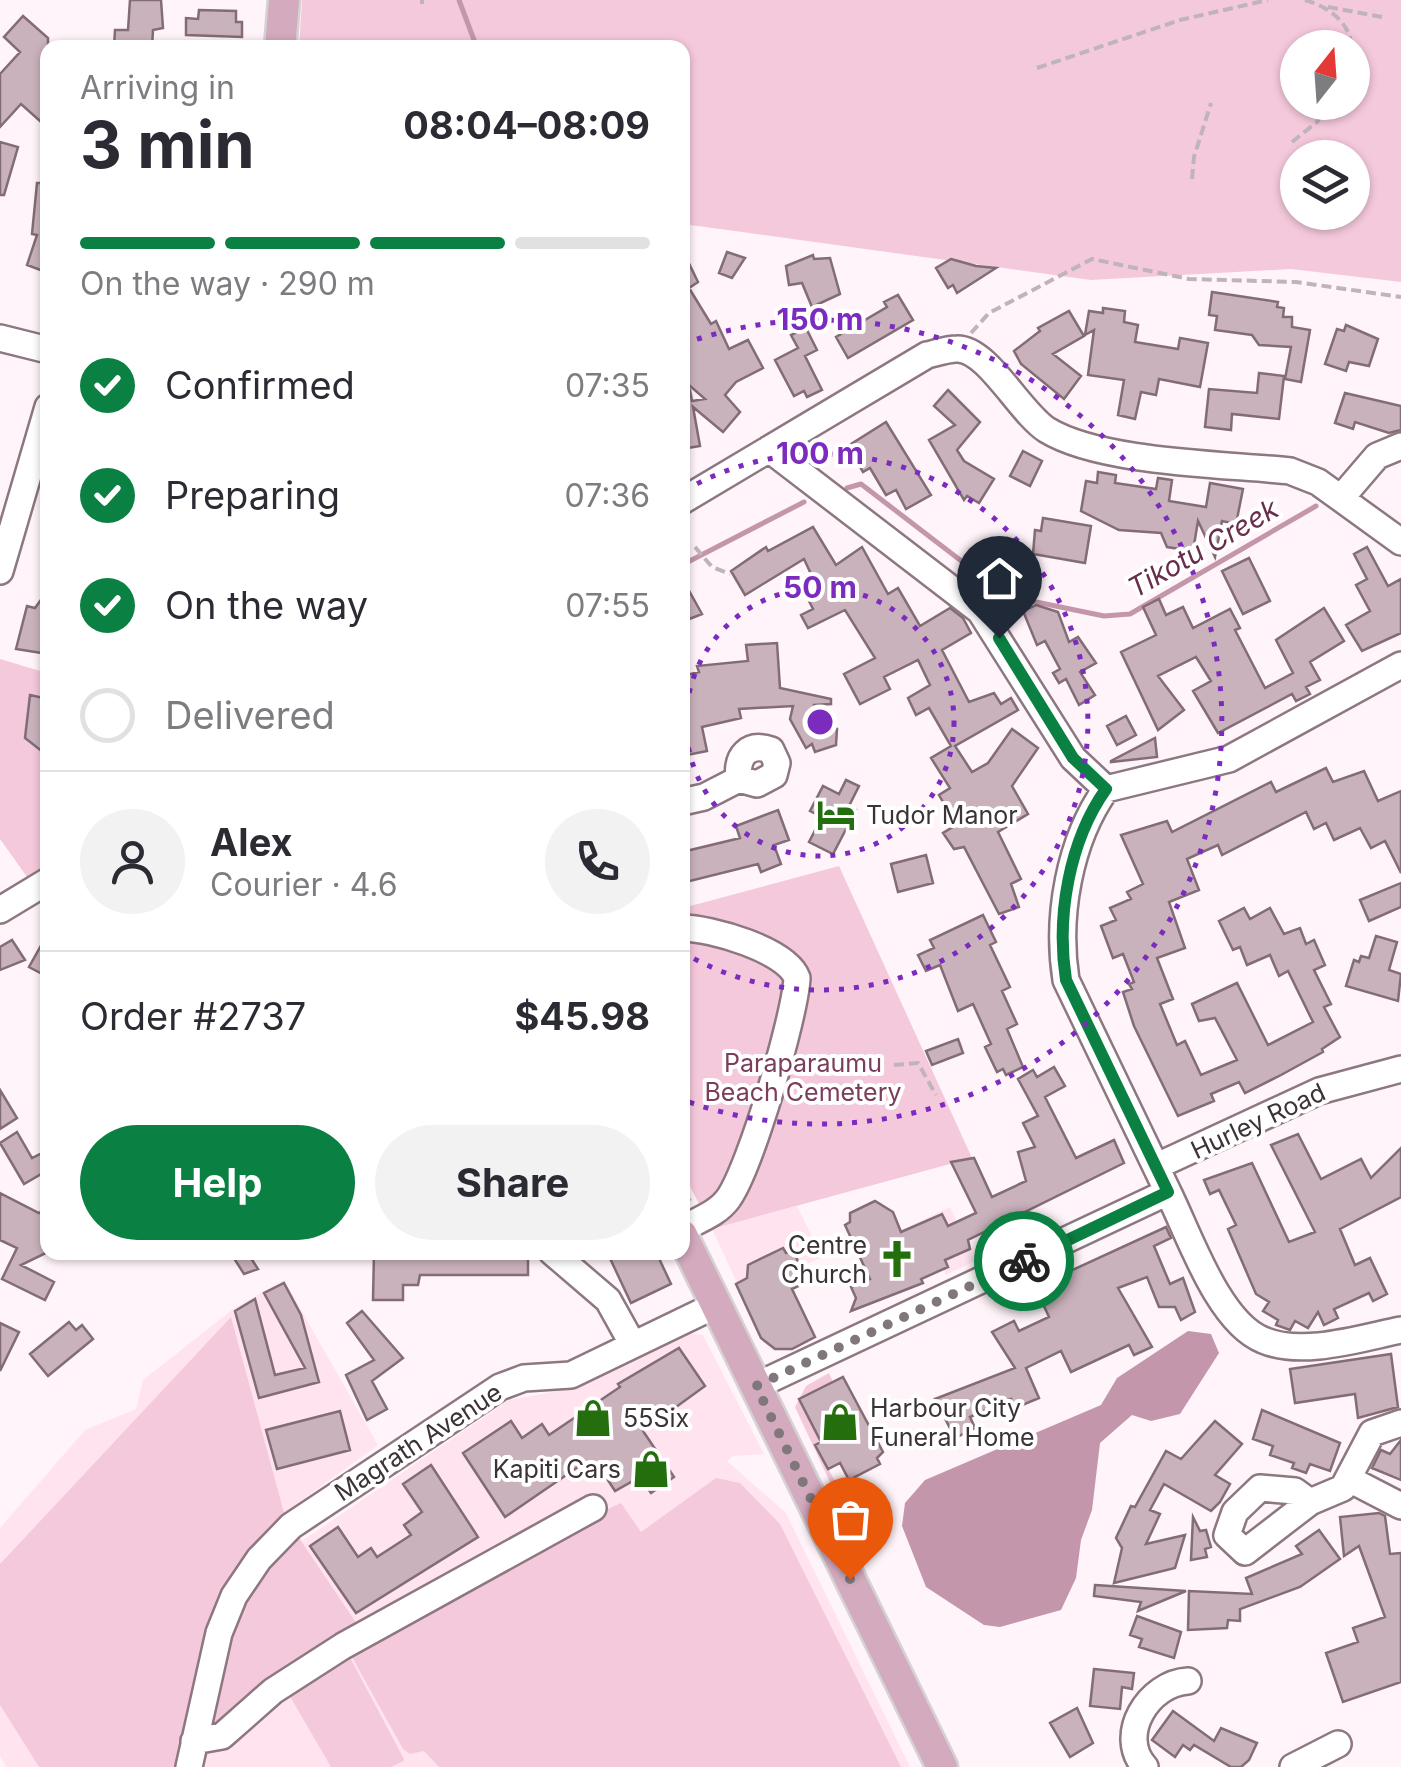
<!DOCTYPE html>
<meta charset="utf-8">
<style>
body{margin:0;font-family:Inter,sans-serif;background:#f2f2f3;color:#2b2b33;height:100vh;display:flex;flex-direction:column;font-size:38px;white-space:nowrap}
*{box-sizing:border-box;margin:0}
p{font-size:32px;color:#7c7c81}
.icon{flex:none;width:55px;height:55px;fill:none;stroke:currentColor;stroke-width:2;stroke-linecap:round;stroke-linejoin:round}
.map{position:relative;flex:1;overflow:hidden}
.drawer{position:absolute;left:40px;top:40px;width:650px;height:1220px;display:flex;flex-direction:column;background:#fff;border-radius:20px;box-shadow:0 2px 8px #0004}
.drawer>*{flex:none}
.needle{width:65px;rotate:17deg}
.buttons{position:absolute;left:1280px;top:30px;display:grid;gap:20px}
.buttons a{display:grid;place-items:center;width:90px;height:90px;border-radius:50%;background:#fff;box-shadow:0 2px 8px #0004;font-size:50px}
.pin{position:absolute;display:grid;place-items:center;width:85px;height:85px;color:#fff;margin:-102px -42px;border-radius:50% 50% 50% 0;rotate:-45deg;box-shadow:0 0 10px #0007}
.pin .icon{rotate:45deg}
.courier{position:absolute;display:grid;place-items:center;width:100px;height:100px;margin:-50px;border:8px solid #0b8043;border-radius:50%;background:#fff;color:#222;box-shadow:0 2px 12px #0007}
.overview em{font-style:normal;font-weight:700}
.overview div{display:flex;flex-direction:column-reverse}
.overview{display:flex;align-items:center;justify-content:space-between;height:170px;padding:0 40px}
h1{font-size:65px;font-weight:700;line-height:75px}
.bar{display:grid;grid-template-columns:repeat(4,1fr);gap:15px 10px;align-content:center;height:120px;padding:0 40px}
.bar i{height:12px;border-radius:8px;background:#e1e1e2}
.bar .selected{background:#0b8043}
.bar p{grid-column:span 4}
.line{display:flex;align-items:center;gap:25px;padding:0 40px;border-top:2px solid #e1e1e2}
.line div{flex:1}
.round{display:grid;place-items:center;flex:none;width:105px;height:105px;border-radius:52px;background:#f2f2f3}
ol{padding:0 40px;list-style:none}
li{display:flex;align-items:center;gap:30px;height:110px}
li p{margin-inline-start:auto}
li .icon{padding:10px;border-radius:50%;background:#0b8043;color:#fff;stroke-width:4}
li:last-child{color:#7c7c81}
li i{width:55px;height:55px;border:5px solid #e1e1e2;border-radius:50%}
.button{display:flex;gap:20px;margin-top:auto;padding:20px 40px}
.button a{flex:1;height:115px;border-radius:60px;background:#0b8043;color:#fff;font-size:40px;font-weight:700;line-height:115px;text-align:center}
.button a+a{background:#f2f2f3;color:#2b2b33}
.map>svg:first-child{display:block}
</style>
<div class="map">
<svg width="1401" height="1767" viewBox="0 0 1401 1767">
<rect width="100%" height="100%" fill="#fff4f9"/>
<path fill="#ffe4f0" d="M797,1206L822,1257L800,1267L807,1282L750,1311L712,1229Z
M950,1207L975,1261L946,1275L939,1262L899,1231Z
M284,1280L378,1445L284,1513L302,1541L509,1400L575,1388L687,1333L703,1335L764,1454L733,1456L727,1461L786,1513L910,1767H6L0,1756V1528L85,1430L136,1409L143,1380L233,1309Z"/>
<path fill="#f5c9dc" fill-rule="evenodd" d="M302,0H1401V282L1291,269L1091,280L683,224L682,48L299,47ZM1298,48H1352V102H1298ZM1298,158H1352V212H1298Z
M0,659L47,673V864L27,877L0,839Z
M839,866L972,1158L712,1229L683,1173V908Z
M231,1317L286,1520L266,1540L179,1767H39L0,1705V1564Z
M829,1373L833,1382L800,1399L821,1442L816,1445L841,1493L836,1495L795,1407L806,1386Z
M716,1478L740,1483L780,1524L901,1767H439L424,1751L410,1754L403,1749L348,1650L535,1542L621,1503L641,1532Z
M295,1532L359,1627L209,1727L233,1612Z
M346,1650L404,1759V1761L391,1767H331L288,1693Z"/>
<path fill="#c496ab" d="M1188,1331L1211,1334L1219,1353L1180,1414L1151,1421L1132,1415L1100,1443L1092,1510L1081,1540L1076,1578L1061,1610L1000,1627L984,1625L926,1587L902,1526L905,1503L925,1480L1101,1405L1117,1378Z"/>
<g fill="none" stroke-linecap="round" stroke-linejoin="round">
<path stroke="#c496ab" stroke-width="5" d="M459,0L477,48
M847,488L861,484L1007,596L1104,616L1130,614L1316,506
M682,565L804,502"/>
</g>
<path fill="#cab2bc" stroke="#826c76" stroke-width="2.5" d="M130,0H161L163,28L153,30L152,48L114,47L115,30H128Z
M199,10L236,11V22H242V37L186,35V18L198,19Z
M23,16L48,38V113L40,121L21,104L0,127V74L20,52L4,37Z
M0,142L18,147L4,195H0Z
M37,183H48V259L43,271L27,265L37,235L32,234Z
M682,249L698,282L689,288L711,324L716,321L729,349L748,340L763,368L736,382L725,395L740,412L723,432L693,407L700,446L682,449V391L690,390L692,401L705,399L682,379Z
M727,252L745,258L732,278L719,273Z
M813,255L814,259L830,258L840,294L812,307L802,283L789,285L786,266Z
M951,259L976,266L996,268L957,293L953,285L948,288L936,268Z
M1212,292L1278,302L1277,307L1284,308L1283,317H1292V327L1310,330L1301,382L1285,379L1291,347L1259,345L1252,335L1215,330L1217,316L1209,315Z
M898,295L913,320L848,358L836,337L887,307L884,302Z
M1103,308L1125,311L1124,322L1138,325L1135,342L1178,349L1180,338L1208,343L1200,387L1159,379L1156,395L1141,392L1135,419L1118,415L1124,380L1088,375L1094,330L1085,335L1089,311L1103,313Z
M1069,311L1084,336L1053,354L1081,376L1064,399L1021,364L1014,351L1040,331L1038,328Z
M1346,325L1378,339L1369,366L1349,362L1346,371L1325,364L1337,329L1344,331Z
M806,328L817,350L805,356L822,390L807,397L804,391L794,396L775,360L798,348L791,335Z
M1259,373L1284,376L1279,419L1232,414L1231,430L1205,427L1209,389L1257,393Z
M948,390L980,422L957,450L964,461L994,479L979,503L967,496L964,500L929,440L955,425L934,406Z
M1345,393L1401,406V430L1389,433L1355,422L1353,429L1335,423Z
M886,422L931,495L906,509L896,490L886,495L870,468L863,472L848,446Z
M1023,451L1042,461L1030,486L1010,476Z
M1098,472L1116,475L1115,483L1156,489L1158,478L1172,480L1169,501L1206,507L1210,483L1243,489L1236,524L1222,521L1215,557L1198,521L1193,551L1167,547L1161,533L1119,530L1081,511L1086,481L1097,483Z
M1043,518L1091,526L1085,563L1033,554L1035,530L1041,531Z
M813,527L836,565L862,547L888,594L898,588L920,626L950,608L963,618L971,633L942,650L969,702L994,693L1001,704L1011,698L1018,710L955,746L972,772L988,763L1012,729L1038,748L1012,786L1028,814L998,832L1021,879L1011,884L1019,907L999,914L964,847L954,849L943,833L956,825L939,795L950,788L931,758L951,746L929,708L916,715L908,698L930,685L918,660L884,677L890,689L860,704L844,674L875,658L845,610L808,628L801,615L813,609L805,593L817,587L804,559L745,595L731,571L766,547L768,551Z
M1367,547L1388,586L1401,579V633L1362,651L1346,625L1370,611L1356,585L1367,579L1354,554Z
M1249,558L1270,601L1243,614L1222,571Z
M682,578L702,614L682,622Z
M48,590V654L16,649L27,606L35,608Z
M1159,599L1166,615L1183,607L1193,628L1230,609L1240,628L1235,630L1265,688L1293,673L1276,640L1324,608L1344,641L1310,662L1320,680L1306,687L1310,694L1296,701L1292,694L1218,733L1193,691L1211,681L1196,657L1158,676L1184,710L1158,730L1121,652L1156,635L1143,607Z
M1036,605L1058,612L1069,642L1078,637L1096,663L1080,672L1095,695L1079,705L1066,679L1059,683L1053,673L1060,669L1045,641L1037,645L1023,611Z
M777,643L780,688L831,699V704L814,705L813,713L823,728L837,729L836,745L815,752L812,744L806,748L790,719L793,706L739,709L741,718L702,727L707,751L682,756V676L699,672L697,666L748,661L746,645Z
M30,695L48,699V756L25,738Z
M1126,716L1136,735L1117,745L1107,726Z
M1155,738L1157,757L1111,762V761Z
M1326,768L1333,782L1364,771L1378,801L1401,791V873L1385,841L1371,848L1360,828L1334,840L1326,823L1314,829L1306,812L1222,855L1218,845L1187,859L1199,890L1169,902L1185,948L1157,958L1173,999L1160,1004L1177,1045L1185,1041L1201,1075L1237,1060L1215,1018L1199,1021L1192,1004L1237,983L1268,1045L1313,1022L1288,971L1279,976L1270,955L1247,965L1240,947L1233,950L1219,921L1244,908L1250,919L1270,908L1284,934L1300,928L1306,944L1314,940L1325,965L1314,970L1331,1004L1324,1007L1340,1037L1322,1049L1323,1052L1281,1075L1245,1093L1239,1082L1211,1094L1214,1101L1178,1116L1134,1026L1123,992L1132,989L1129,984L1134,982L1123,954L1113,958L1101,926L1116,920L1110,908L1131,899L1127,892L1143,884L1121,835L1167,821L1172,832L1271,782L1276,792Z
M846,780L859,786L849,806L856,810L833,854L809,842L822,817L810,811L823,786L839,794Z
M778,810L789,840L774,845L781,864L761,872L758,864L682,883V852L740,838L736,826Z
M926,855L933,883L898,892L891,864Z
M1401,883V907L1369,921L1360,900Z
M983,915L996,942L990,945L1010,987L1002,991L1017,1024L1007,1029L1023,1067L1006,1075L1003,1069L997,1072L985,1047L991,1044L973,1004L958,1011L940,965L926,971L918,955L934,948L930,940Z
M48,933V977L29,967Z
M1376,936L1397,942L1389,970L1401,974L1398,1001L1346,986L1354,960L1359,962L1361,956L1369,958Z
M12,940L25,960L0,970V947Z
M958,1039L963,1053L932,1065L926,1051Z
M1054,1067L1065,1086L1045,1097L1076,1158L1114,1140L1124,1163L968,1240L970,1249L945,1260L948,1267L921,1279L923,1283L851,1311L856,1298L851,1287L870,1279L845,1225L850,1222V1213L875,1201L893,1212L901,1232L942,1214L948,1226L976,1213L951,1162L974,1158L992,1197L1026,1181L1018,1152L1035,1147L1023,1123L1038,1116L1018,1079L1033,1070L1037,1077Z
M0,1090L17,1118L0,1129Z
M17,1132L32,1158L48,1150V1170L24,1184L0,1143Z
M1298,1134L1321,1179L1361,1159L1371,1178L1401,1148V1197L1340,1229L1355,1265L1370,1258L1387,1294L1373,1301L1369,1293L1334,1309L1338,1318L1324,1325L1318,1312L1308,1328L1295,1321L1290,1330L1276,1325L1278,1320L1263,1311L1269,1302L1256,1294L1228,1229L1236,1225L1219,1190L1210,1194L1204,1180L1252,1163L1289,1242L1315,1232L1271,1145Z
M0,1193L39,1213L48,1208V1252L21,1265L54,1282L45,1300L2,1279L17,1248L0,1240Z
M1166,1227L1171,1238L1154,1246L1170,1284L1183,1278L1195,1312L1181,1320L1175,1307H1159L1147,1277L1118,1288L1152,1347L1134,1355L1129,1345L1071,1372L1061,1351L1026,1368L1039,1398L1015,1408L1011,1399L970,1417L975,1428L955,1438L935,1399L1015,1368L992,1332L1014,1321L1019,1331L1049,1317L1042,1302L1049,1299L1042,1284Z
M783,1248L786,1253L793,1250L807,1282L792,1289L815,1337L792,1349H775L761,1338L736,1284L747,1278L748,1265Z
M230,1252H247L258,1269L244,1274Z
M374,1252L528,1253V1275H420L418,1285H403V1300H373Z
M607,1252H656L671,1284L631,1303Z
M284,1283L301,1315L319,1382L259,1398L235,1311L255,1299L275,1375L305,1368L264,1293Z
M362,1311L403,1358L372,1381L387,1409L367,1420L346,1375L374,1360L347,1323Z
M69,1322L76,1330L82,1325L93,1339L48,1376L30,1354Z
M0,1323L19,1332L0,1371Z
M679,1348L705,1386L643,1431L674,1477L651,1493L640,1477L615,1491L597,1463L582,1474L578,1467L505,1517L463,1453L511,1421L522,1438L542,1424L549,1435L620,1387L618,1384Z
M1391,1354L1398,1407L1358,1418L1355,1394L1295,1403L1290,1369Z
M843,1377L883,1452L877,1458L880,1464L849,1480L840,1463L828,1469L815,1445L821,1442L799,1399Z
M1262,1410L1340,1443L1330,1471L1310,1464L1306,1473L1292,1468L1294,1463L1270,1455L1273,1446L1253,1439Z
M340,1411L350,1450L277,1469L266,1430Z
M1215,1421L1242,1444L1215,1475L1230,1484L1220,1502L1211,1511L1164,1484L1150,1510L1160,1514L1146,1544L1185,1535L1175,1568L1114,1583L1122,1548L1116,1538L1131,1506L1135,1507L1166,1451L1181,1459Z
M1401,1440V1480L1372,1468L1381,1450L1390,1454Z
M431,1465L478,1537L356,1613L310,1546L338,1527L358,1557L371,1548L377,1557L411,1535L404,1525L422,1512L403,1484Z
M1379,1513L1385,1516L1390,1554L1401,1553V1682L1343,1702L1326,1653L1358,1642L1353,1628L1385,1617L1359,1546L1344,1556L1340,1517Z
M1193,1517L1200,1531L1206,1530L1211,1547L1205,1549L1207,1557L1191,1560Z
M1319,1530L1340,1559L1300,1587L1240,1609V1621L1228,1620L1227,1628L1188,1630L1189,1591L1252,1594L1246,1578L1302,1554L1296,1546Z
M1095,1585L1186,1591L1138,1611L1141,1602L1094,1596Z
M1137,1616L1181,1632L1174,1658L1139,1647L1142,1639L1130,1635Z
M1094,1669L1134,1673L1132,1689L1122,1687L1120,1709L1090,1706Z
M1077,1708L1093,1743L1070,1757L1050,1723Z
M1173,1711L1214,1741L1221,1728L1257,1743L1249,1760L1241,1767H1231L1194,1745L1190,1750L1183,1745L1175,1757L1152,1740Z"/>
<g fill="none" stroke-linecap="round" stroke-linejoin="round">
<g stroke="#8d7780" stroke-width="30">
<path id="minor" d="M0,338L48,350
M1341,498L1377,456L1401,446
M682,501L927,355C936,353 947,349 957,349C987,348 1020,413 1047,430C1101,463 1225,464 1290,471L1318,482L1401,542
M0,571L48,407
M1106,789L1229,759L1401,665
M682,802L704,797L739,779L757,784L774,775L777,763L771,750C748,742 736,756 739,779
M0,910L48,881
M682,928C711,928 787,950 797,978C795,1017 750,1169 728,1199C717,1214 698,1220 682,1229
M1157,1166L1319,1091L1401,1069
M1168,1192C1189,1234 1218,1322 1263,1340C1302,1357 1361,1338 1401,1330
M552,1252L608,1300L633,1345
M756,1386L1168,1192L1066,980C1056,917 1069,841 1106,789L1073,758L980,611L769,449
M1349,1479L1401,1506
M1310,1502L1295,1491L1260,1488L1235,1512L1227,1535L1245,1552L1310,1502L1343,1488L1372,1433L1401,1423
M194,1741L222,1736L273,1691L343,1646L593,1508
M189,1767L219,1633L234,1596L259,1559L291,1526L500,1387L524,1378L571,1375L716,1305
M1145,1767C1116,1735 1149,1683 1188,1681
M1293,1767L1338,1744"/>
</g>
<g stroke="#d4d2d3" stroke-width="35">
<path id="major" d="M280,48L284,0
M682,1235L942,1767"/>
</g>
<path stroke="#beb4b9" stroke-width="4" stroke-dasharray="10 5" stroke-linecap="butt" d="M422,0V4
M1305,0C1329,7 1352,23 1352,51
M1328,7L1382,17
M1037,68L1180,20L1268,0
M1292,142L1317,122L1331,102
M1192,179L1194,157L1211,103
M971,333L989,313L1092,259L1189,279L1296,282L1401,297
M695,547L712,567L730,574
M894,1065L918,1063L936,1095
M682,1186L690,1201"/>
<use href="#minor" stroke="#fff" stroke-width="25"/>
<use href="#major" stroke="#d3aabe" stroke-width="30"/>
</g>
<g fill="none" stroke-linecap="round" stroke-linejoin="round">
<path stroke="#80777b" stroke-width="10" stroke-dasharray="0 18" d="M850,1579L756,1386L1024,1261"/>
<path stroke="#0b8043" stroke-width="12" d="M999,638L1073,758L1106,789C1069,841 1056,917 1066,980L1168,1192L1024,1261"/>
</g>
<g fill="none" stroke="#7b2cbf" stroke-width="5" stroke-dasharray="5 10">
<circle cx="820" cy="722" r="134"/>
<path d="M684 491A268 268 0 1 1 684 953"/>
<path d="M683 344A402 402 0 1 1 683 1100"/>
</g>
<defs>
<g id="hotel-bare" transform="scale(3)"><path d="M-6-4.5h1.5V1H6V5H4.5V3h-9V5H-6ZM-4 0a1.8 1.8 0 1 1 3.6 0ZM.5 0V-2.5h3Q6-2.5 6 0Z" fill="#246e0e" stroke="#fff" stroke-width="2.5" paint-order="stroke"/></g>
<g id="church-bare" transform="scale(3)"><path d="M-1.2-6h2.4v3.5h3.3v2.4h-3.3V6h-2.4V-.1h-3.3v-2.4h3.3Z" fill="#246e0e" stroke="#fff" stroke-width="2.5" paint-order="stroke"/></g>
<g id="shop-bare" transform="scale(3)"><path d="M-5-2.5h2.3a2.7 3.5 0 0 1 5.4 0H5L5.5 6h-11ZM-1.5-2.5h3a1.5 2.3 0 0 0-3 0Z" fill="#246e0e" stroke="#fff" stroke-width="2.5" paint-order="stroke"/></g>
</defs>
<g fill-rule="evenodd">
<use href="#hotel-bare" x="836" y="815"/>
<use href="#church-bare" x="897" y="1259"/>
<use href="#shop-bare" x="593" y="1418"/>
<use href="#shop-bare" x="840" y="1422"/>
<use href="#shop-bare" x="651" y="1469"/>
</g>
<g text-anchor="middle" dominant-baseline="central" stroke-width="8" stroke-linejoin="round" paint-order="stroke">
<g font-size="25" fill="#3c3337" stroke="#fff" text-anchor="start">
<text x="866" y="815">Tudor Manor</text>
<text x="867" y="1245" text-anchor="end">Centre<tspan x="867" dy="29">Church</tspan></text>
<text x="870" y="1408">Harbour City<tspan x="870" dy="29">Funeral Home</tspan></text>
<text x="623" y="1418">55Six</text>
<text x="621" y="1469" text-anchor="end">Kapiti Cars</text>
</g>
<g font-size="25" fill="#7a3e5c" stroke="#fff">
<text x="803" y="1063">Paraparaumu<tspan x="803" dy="29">Beach Cemetery</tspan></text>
</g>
<g font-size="25" fill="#3c3337" stroke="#fff">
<text transform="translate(1258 1121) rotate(-25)">Hurley Road</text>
<text transform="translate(418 1442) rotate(-33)">Magrath Avenue</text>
</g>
<g font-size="28" font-style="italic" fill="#672d4b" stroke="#fff">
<text transform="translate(1203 548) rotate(-30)">Tikotu Creek</text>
</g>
</g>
<circle cx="820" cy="722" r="15" fill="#7b2cbf" stroke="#fff" stroke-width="5"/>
<g font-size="30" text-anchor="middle" font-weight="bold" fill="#7b2cbf" stroke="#fff" stroke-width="8" stroke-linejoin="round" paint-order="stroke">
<text x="820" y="330">150 m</text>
<text x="820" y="464">100 m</text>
<text x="820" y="598">50 m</text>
</g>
</svg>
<div class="buttons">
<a><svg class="needle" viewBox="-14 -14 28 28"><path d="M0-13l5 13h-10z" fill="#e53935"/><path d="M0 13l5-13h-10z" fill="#7c7c81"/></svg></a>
<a><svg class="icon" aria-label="layers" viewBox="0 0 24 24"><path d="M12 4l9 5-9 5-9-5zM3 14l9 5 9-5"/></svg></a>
</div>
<div class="pin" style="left:850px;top:1579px;background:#ea580c"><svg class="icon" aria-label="bag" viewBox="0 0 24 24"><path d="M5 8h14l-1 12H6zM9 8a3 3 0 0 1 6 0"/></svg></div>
<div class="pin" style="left:999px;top:638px;background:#1f2937"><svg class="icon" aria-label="home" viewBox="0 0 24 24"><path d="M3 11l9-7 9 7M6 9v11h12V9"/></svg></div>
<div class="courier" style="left:1024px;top:1261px"><svg class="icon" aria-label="bike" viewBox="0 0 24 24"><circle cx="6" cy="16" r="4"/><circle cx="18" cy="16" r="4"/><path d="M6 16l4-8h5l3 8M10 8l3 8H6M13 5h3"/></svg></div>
<section class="drawer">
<div class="overview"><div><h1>3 min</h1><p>Arriving in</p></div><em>08:04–08:09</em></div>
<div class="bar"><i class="selected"></i><i class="selected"></i><i class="selected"></i><i></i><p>On the way · 290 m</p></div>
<ol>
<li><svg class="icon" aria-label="check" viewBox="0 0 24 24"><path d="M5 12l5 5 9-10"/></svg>Confirmed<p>07:35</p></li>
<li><svg class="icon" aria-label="check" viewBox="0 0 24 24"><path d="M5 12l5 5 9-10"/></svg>Preparing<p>07:36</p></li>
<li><svg class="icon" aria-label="check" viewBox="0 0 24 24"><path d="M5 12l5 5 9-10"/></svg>On the way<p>07:55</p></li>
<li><i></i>Delivered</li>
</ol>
<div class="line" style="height:180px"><a class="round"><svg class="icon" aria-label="person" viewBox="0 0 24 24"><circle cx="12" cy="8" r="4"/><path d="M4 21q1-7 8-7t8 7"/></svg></a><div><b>Alex</b><p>Courier · 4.6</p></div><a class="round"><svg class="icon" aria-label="phone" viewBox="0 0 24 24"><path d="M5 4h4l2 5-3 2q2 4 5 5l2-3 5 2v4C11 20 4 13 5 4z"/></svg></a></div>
<div class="line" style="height:130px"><div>Order #2737</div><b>$45.98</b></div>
<div class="button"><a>Help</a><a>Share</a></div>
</section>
</div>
